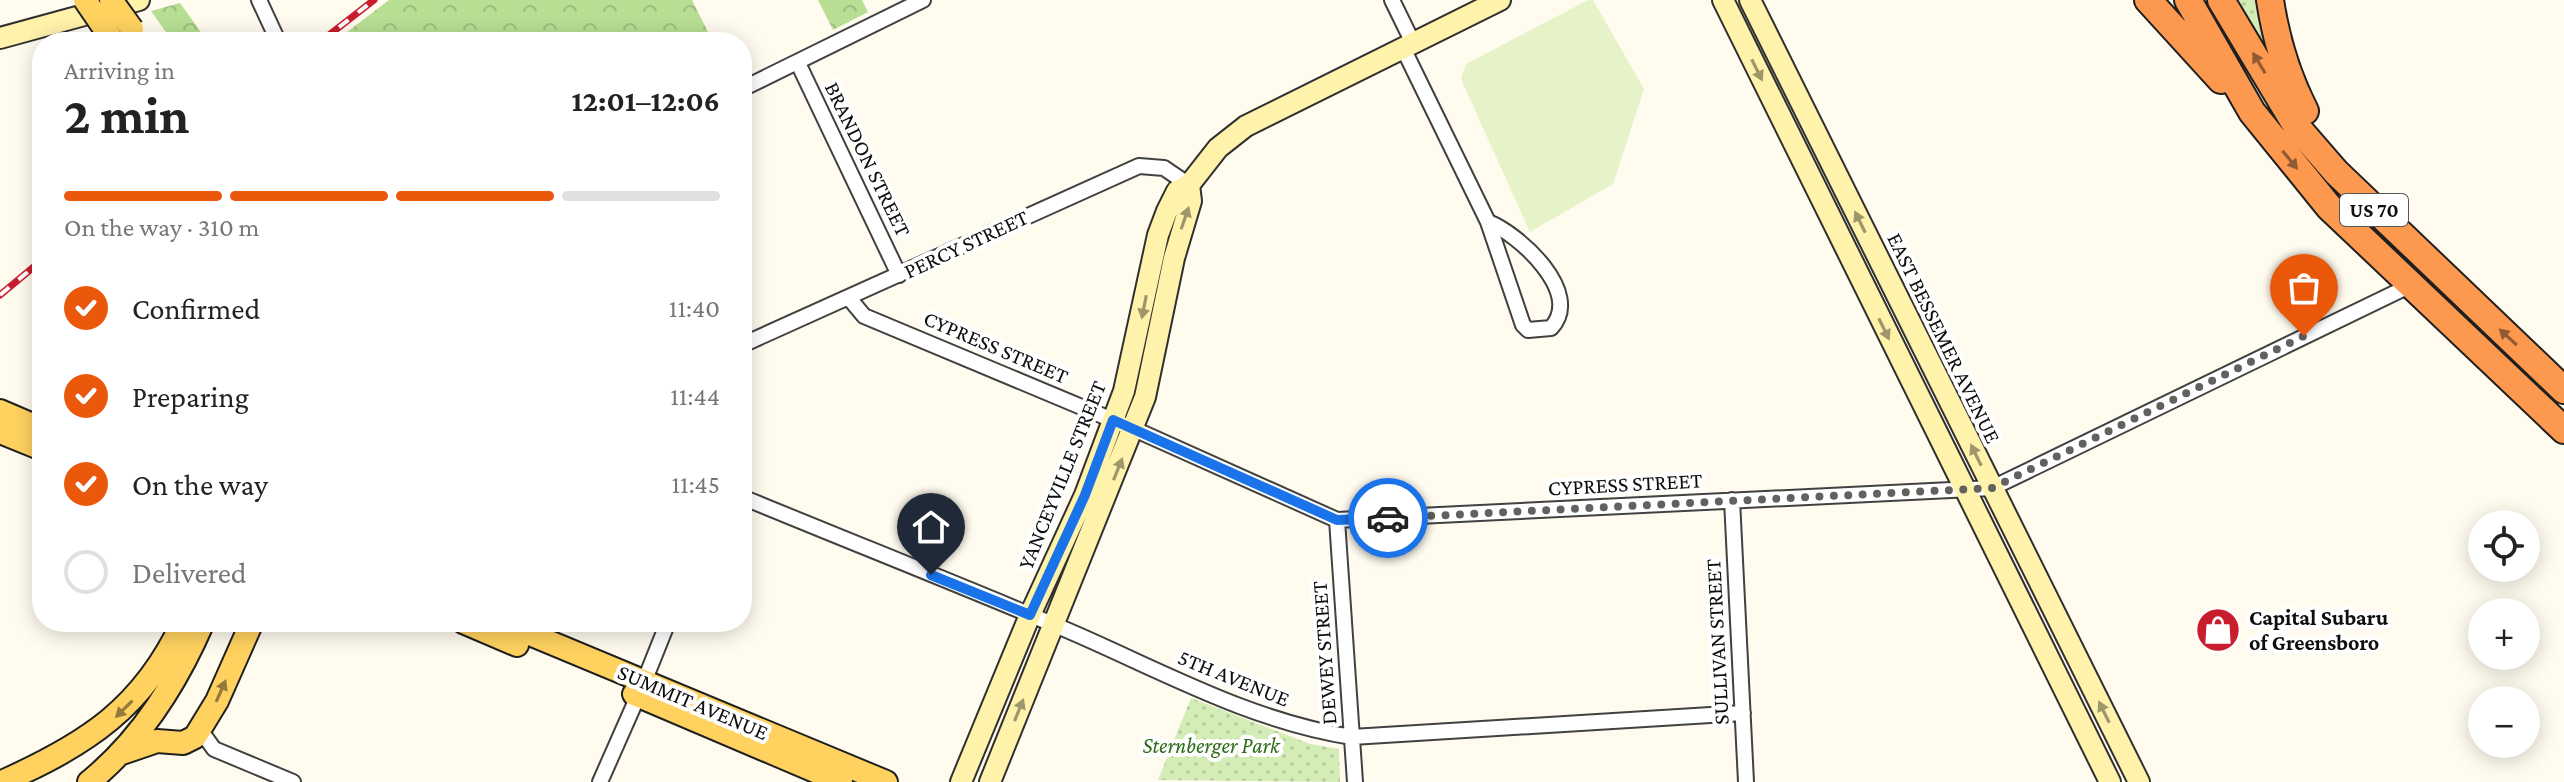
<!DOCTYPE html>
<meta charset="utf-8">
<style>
body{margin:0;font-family:"Crimson Pro",serif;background:#f2f2f2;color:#222;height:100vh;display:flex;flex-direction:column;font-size:30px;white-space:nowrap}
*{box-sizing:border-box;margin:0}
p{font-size:26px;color:#767676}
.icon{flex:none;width:44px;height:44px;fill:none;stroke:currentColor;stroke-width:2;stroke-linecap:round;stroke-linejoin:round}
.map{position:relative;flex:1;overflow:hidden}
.panel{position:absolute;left:32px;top:32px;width:720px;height:600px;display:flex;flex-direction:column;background:#fff;border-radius:32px;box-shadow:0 4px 20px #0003}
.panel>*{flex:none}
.controls{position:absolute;left:2468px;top:510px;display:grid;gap:16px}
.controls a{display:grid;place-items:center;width:72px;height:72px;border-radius:50%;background:#fff;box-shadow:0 4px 20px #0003;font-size:40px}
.pin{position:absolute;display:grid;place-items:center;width:68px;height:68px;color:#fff;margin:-82px -34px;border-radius:50% 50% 50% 0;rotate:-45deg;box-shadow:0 0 8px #0007}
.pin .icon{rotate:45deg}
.courier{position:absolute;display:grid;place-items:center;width:80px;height:80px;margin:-40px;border:6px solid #1a73e8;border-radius:50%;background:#fff;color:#222;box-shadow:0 2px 10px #0007}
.head em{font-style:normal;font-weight:700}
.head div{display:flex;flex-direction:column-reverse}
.head{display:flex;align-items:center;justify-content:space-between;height:136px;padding:0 32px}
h1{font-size:52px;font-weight:700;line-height:60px}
.bar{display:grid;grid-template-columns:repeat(4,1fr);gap:12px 8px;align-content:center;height:96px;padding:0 32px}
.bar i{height:10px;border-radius:6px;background:#e0e0e0}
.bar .current{background:#ea580c}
.bar p{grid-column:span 4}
ol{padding:0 32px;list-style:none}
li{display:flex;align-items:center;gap:24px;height:88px}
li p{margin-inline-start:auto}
li .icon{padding:8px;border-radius:50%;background:#ea580c;color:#fff;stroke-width:4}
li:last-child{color:#767676}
li i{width:44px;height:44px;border:4px solid #e0e0e0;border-radius:50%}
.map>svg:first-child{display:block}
</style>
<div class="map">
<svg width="2564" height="782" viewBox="0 0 2564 782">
<defs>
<pattern id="grass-dots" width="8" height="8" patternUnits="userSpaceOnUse" patternTransform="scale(2)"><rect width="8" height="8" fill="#d4ecb6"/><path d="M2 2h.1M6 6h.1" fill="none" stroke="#b5c99b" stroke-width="1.8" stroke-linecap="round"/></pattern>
<pattern id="forest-crowns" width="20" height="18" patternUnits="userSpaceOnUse" patternTransform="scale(2)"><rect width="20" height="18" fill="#b8de94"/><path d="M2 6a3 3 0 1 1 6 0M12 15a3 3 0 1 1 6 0" fill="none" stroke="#9dbd7e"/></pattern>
</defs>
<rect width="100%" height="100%" fill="#fffbef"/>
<path fill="url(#grass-dots)" d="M2239,0H2263L2277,67L2239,1Z
M1191,698L1310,744L1339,749L1340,782L1158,780Z"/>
<path fill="url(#forest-crowns)" d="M389,0H692L713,42H334Z
M818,0H862L868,12L833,30Z
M180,3L208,42H173L151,11Z"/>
<path fill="#e6f3c8" d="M1588,0H1593L1644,89L1613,184L1530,232L1461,79L1466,64Z"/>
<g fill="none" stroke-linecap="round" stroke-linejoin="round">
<g stroke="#414141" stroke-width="18">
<path id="street" d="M259,0L278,41
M1392,0L1413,43
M1403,48L1488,222
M798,63L899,275
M742,89L923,0
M1488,222C1519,234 1584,293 1551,328L1528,330L1523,325Z
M849,298L864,316L1134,429L1337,520L1992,488L2409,286
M742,345L1139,166L1164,168L1189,185
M742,497C851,542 960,585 1069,631C1162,671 1250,721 1352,737L1743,713
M1732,500L1746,782
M1337,520L1355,782
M644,682L668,622
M201,731L214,749L293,782
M600,782L638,696"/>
</g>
<g stroke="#303030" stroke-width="24">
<path id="secondary" d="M1723,0L2110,782
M1750,0L2139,782
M0,38L139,0
M961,782L1030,615L1085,495L1124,391L1158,235L1167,211L1177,191L1189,185L1218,148L1246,126L1500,0
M990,782L1145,397L1174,258L1191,201L1189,185"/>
</g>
<g stroke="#1f1f1f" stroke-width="26">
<path id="primary" d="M0,411L42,429
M0,432L42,449
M463,622L517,645
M501,622L886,782
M634,694L841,782
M119,754L157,741L183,743L195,737L217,701L252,622
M2,782C87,744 143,708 183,622
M89,782C141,740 177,682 203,622"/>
</g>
<g stroke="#1f1f1f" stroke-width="30">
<path id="highway" d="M2148,0L2221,80
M2188,0L2252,112L2329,207L2564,430
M2221,0L2297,127L2336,172L2564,390
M2270,0C2276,40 2287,76 2305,111"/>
</g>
<use href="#street" stroke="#fff" stroke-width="14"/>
<use href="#secondary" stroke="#fff2aa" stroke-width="20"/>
<use href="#primary" stroke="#ffd25f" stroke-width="22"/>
<use href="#highway" stroke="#fd984f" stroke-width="26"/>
<g stroke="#c81d2c" stroke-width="7">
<path id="rail" d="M320,42L374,0
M0,295L42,260"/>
</g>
<use href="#rail" stroke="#fff" stroke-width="4" stroke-dasharray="12" stroke-linecap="butt"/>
<g stroke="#1f1f1f" stroke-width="26" stroke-linecap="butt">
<path id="primary-bridge" d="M85,0L111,38
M111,0L132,29"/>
</g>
<use href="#primary-bridge" stroke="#ffd25f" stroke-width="22"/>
</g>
<defs><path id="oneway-solid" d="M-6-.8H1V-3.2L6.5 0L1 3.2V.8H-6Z" transform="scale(2)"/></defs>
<g fill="#915a32">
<use href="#oneway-solid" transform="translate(2259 63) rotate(-121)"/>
<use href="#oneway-solid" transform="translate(2290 160) rotate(51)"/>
<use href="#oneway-solid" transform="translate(2508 337) rotate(-137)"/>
</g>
<g fill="#9f976c">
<use href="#oneway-solid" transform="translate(1757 70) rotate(64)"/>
<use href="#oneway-solid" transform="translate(1185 218) rotate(-71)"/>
<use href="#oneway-solid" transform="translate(1860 222) rotate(-116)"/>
<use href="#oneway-solid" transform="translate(1144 307) rotate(101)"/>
<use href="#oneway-solid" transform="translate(1884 329) rotate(64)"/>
<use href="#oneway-solid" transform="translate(1976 455) rotate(-116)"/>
<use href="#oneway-solid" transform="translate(1118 469) rotate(-68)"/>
<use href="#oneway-solid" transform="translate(1019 710) rotate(-68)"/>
<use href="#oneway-solid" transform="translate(2104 712) rotate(-116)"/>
</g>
<g fill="#937a3b">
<use href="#oneway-solid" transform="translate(221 691) rotate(-66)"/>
<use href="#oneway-solid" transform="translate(124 709) rotate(135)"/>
</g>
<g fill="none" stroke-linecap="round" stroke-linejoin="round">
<path stroke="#62615d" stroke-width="8" stroke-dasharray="0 14.4" d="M1388,518L1992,488L2304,336"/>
<path stroke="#1a73e8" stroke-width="10" d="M931,575L1030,615L1085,495L1113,420L1337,520L1388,518"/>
</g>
<defs>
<g id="shop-disc" transform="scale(2.3)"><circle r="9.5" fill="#c81d2c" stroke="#fff"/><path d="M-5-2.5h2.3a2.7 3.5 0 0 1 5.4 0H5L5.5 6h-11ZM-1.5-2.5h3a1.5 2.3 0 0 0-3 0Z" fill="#fff"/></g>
</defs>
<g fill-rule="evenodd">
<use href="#shop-disc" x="2218" y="630"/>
</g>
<g text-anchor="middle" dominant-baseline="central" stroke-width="8" stroke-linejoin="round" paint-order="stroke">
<rect fill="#fff" stroke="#565656" stroke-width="2" x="2340" y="194" width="68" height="32" rx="6"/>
<g font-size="20" font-weight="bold" fill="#0e0e0e">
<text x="2374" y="210">US 70</text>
</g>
<g font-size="22" fill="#0e0e0e" stroke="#fff">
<text transform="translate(868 159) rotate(64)">BRANDON STREET</text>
<text transform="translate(966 244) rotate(-25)">PERCY STREET</text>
<text transform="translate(1944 338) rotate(64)">EAST BESSEMER AVENUE</text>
<text transform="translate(996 347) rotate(23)">CYPRESS STREET</text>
<text transform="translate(1062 475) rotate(-68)">YANCEYVILLE STREET</text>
<text transform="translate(1625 484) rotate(-3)">CYPRESS STREET</text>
<text transform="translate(1717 642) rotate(-93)">SULLIVAN STREET</text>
<text transform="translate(1324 653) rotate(-94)">DEWEY STREET</text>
<text transform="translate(1234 678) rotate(22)">5TH AVENUE</text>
<text transform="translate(693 702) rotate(23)">SUMMIT AVENUE</text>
</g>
<g font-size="22" font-weight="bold" fill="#0e0e0e" stroke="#fff" text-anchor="start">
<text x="2249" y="617">Capital Subaru<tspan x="2249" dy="25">of Greensboro</tspan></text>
</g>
<g font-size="22" font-style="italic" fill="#2e6b1a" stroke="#fff">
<text x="1211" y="745">Sternberger Park</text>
</g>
</g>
</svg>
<div class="controls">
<a><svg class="icon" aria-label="locate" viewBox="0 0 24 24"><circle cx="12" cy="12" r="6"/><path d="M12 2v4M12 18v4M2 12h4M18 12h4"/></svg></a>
<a>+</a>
<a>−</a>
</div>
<div class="pin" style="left:2304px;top:336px;background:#ea580c"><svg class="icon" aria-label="bag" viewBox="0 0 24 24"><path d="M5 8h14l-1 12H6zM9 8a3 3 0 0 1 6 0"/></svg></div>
<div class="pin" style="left:931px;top:575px;background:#1f2937"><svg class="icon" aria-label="home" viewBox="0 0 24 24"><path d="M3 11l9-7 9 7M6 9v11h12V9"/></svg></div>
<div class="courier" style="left:1388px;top:518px"><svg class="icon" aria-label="car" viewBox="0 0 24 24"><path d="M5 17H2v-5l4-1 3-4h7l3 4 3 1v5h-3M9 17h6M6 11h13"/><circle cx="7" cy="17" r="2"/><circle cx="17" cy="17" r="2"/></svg></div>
<section class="panel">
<div class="head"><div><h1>2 min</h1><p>Arriving in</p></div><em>12:01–12:06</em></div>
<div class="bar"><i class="current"></i><i class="current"></i><i class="current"></i><i></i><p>On the way · 310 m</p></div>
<ol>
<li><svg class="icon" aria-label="check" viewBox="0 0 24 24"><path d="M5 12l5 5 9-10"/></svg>Confirmed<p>11:40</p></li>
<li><svg class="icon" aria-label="check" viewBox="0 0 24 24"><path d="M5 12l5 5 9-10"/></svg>Preparing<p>11:44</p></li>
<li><svg class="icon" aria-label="check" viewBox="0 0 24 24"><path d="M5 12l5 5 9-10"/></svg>On the way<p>11:45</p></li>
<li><i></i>Delivered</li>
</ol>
</section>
</div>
